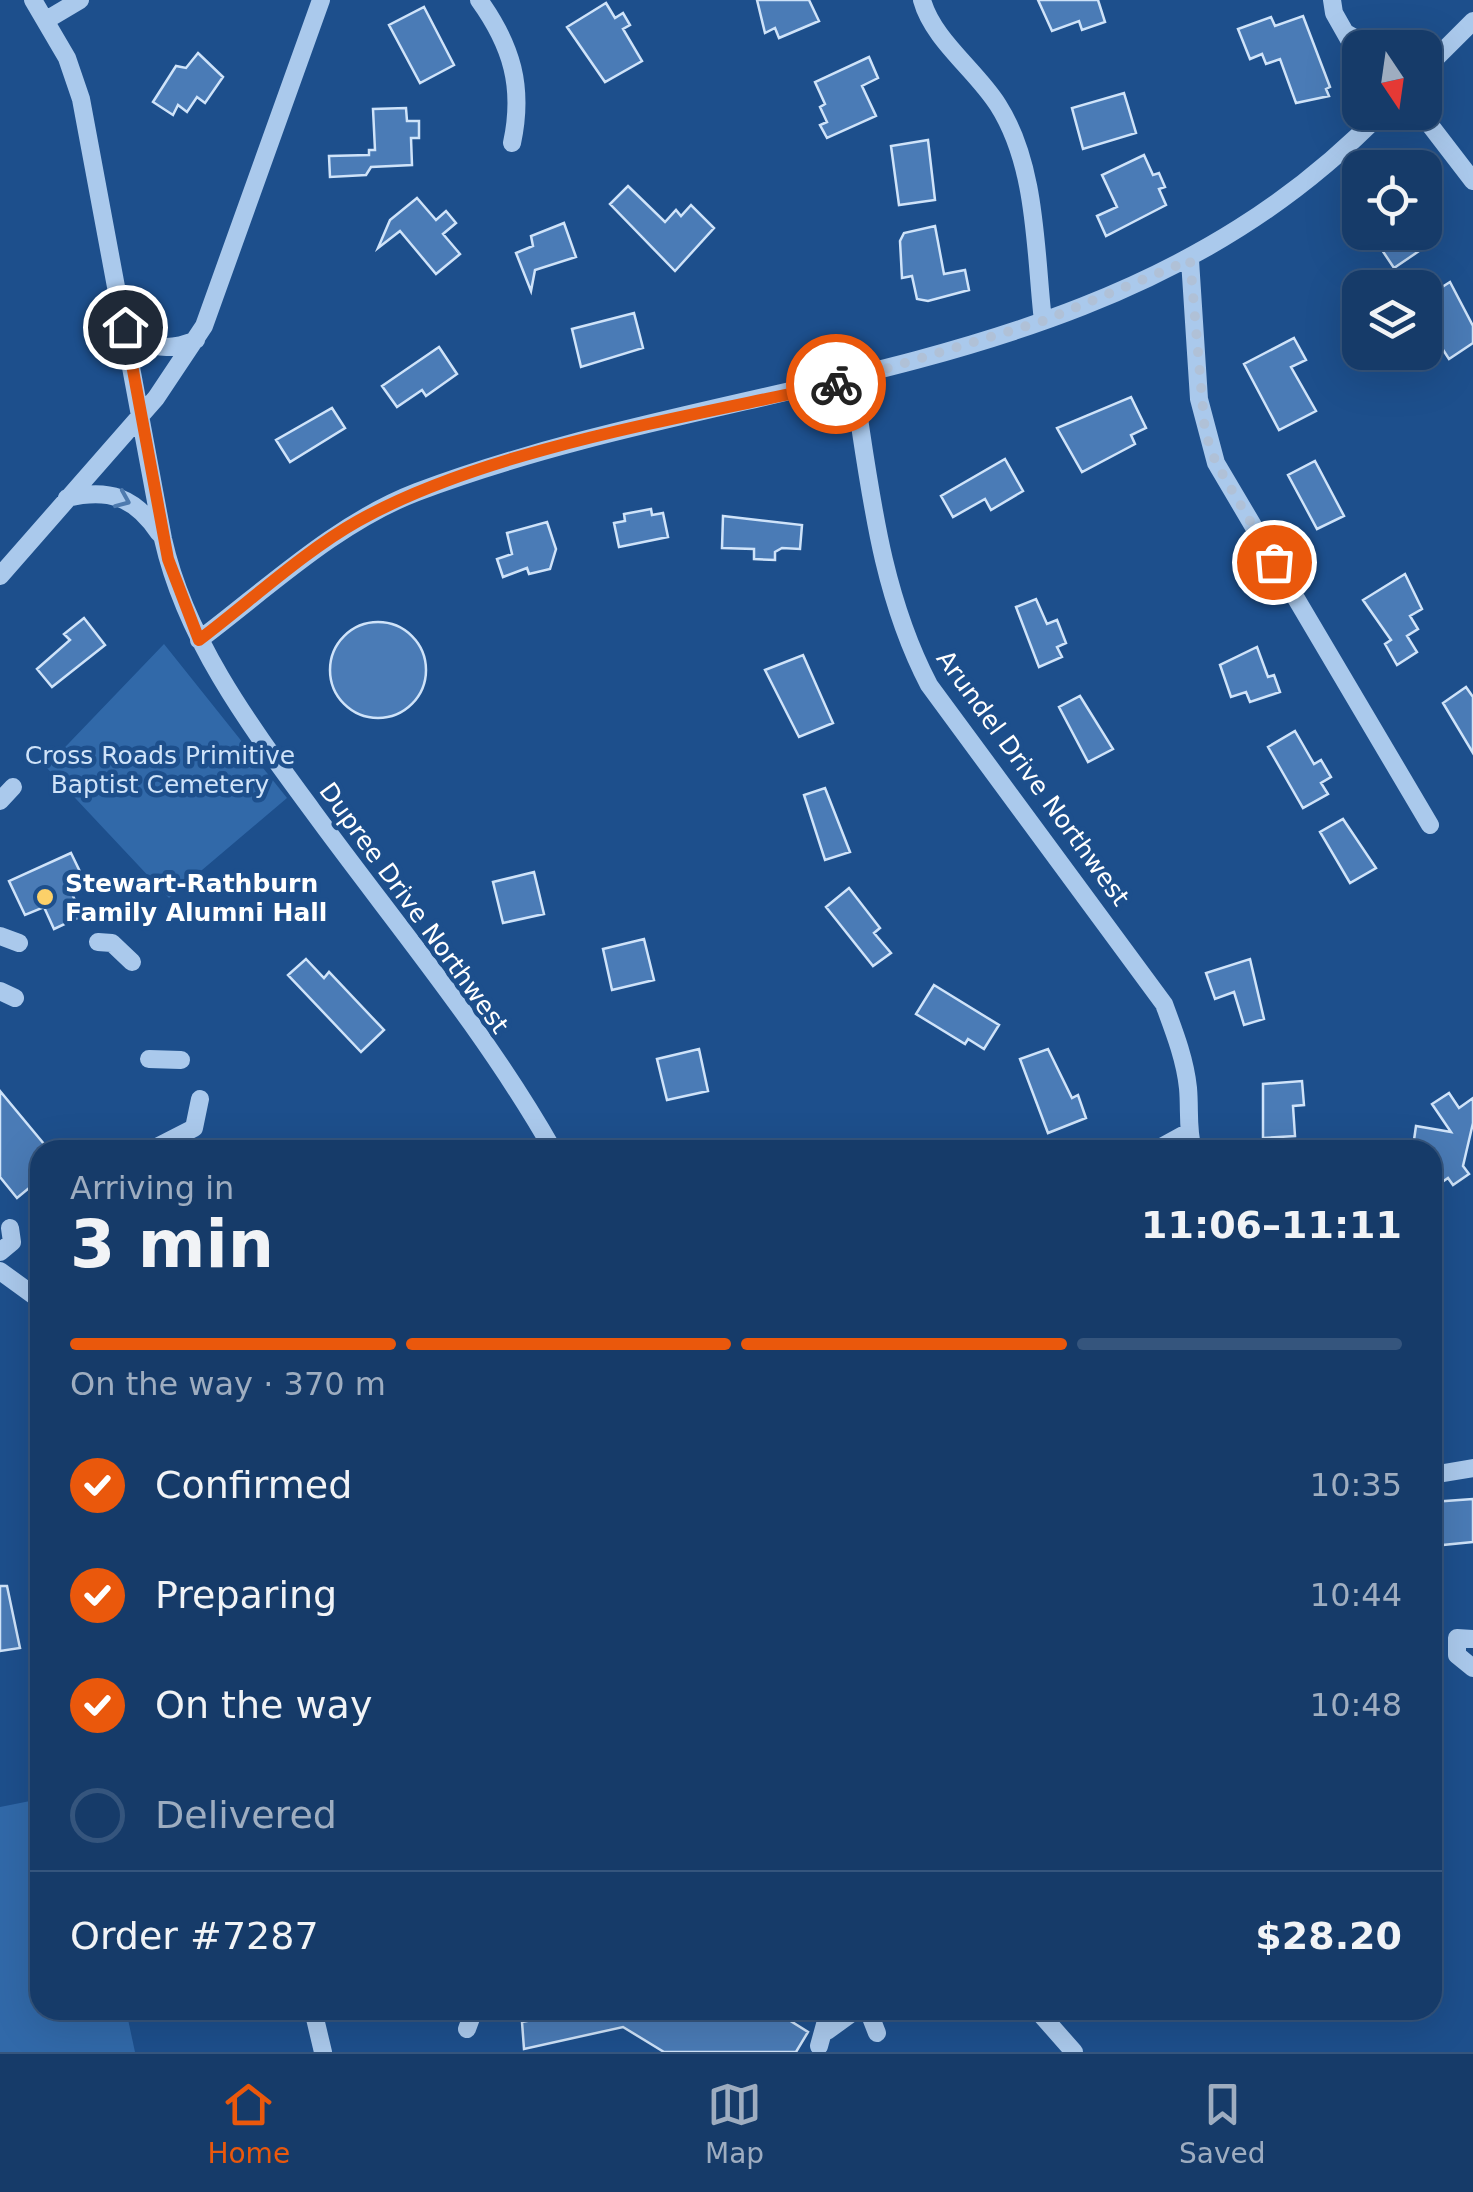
<!DOCTYPE html>
<meta charset="utf-8">
<style>
body{margin:0;font-family:"DejaVu Sans",sans-serif;background:#234671;color:#f1f3f6;height:100vh;display:flex;flex-direction:column;font-size:38px;white-space:nowrap}
*{box-sizing:border-box;margin:0}
p{font-size:32px;color:#9eadc0}
.icon{flex:none;width:55px;height:55px;fill:none;stroke:currentColor;stroke-width:2;stroke-linecap:round;stroke-linejoin:round}
.map{position:relative;flex:1;overflow:hidden}
.sheet{position:absolute;left:30px;top:1140px;width:1412px;height:880px;display:flex;flex-direction:column;background:#163b69;border-radius:30px;box-shadow:0 10px 40px #0002,0 0 0 2px #35557d}
.sheet>*{flex:none}
.needle{width:65px;rotate:167deg}
.fabs{position:absolute;left:1342px;top:30px;display:grid;gap:20px}
.fabs a{display:grid;place-items:center;width:100px;height:100px;border-radius:20px;background:#163b69;box-shadow:0 10px 40px #0002,0 0 0 2px #35557d;font-size:50px}
.pin{position:absolute;display:grid;place-items:center;width:85px;height:85px;color:#fff;margin:-42px;border:5px solid #fff;border-radius:50%;box-shadow:0 2px 10px #0007}
.courier{position:absolute;display:grid;place-items:center;width:100px;height:100px;margin:-50px;border:8px solid #ea580c;border-radius:50%;background:#fff;color:#222;box-shadow:0 2px 12px #0007}
.summary em{font-style:normal;font-weight:600}
.summary div{display:flex;flex-direction:column-reverse}
.summary{display:flex;align-items:center;justify-content:space-between;height:170px;padding:0 40px}
h1{font-size:65px;font-weight:600;line-height:75px}
.bar{display:grid;grid-template-columns:repeat(4,1fr);gap:15px 10px;align-content:center;height:120px;padding:0 40px}
.bar i{height:12px;border-radius:8px;background:#35557d}
.bar .selected{background:#ea580c}
.bar p{grid-column:span 4}
.line{display:flex;align-items:center;gap:25px;padding:0 40px;border-top:2px solid #35557d}
.line div{flex:1}
ol{padding:0 40px;list-style:none}
li{display:flex;align-items:center;gap:30px;height:110px}
li p{margin-inline-start:auto}
li .icon{padding:10px;border-radius:50%;background:#ea580c;color:#fff;stroke-width:4}
li:last-child{color:#9eadc0}
li i{width:55px;height:55px;border:5px solid #35557d;border-radius:50%}
.menu{display:flex;justify-content:space-around;align-items:center;height:140px;border-top:2px solid #35557d;background:#163b69;font-size:28px;color:#9eadc0}
.menu a{display:grid;justify-items:center;gap:5px}
.menu .selected{color:#ea580c}
.map>svg:first-child{display:block}
</style>
<div class="map">
<svg width="1473" height="2052" viewBox="0 0 1473 2052">
<rect width="100%" height="100%" fill="#1d4f8c"/>
<path fill="#3169a9" d="M164,644L287,798L169,898L46,767Z
M40,1799V2010H126L135,2052H0V1807Z"/>
<path fill="#4a7bb6" stroke="#cfe3f9" stroke-width="2.5" d="M757,0H809L819,21L779,38L775,28L765,33Z
M1038,0H1098L1105,22L1082,30L1079,21L1052,31Z
M606,3L615,18L623,13L630,25L623,29L642,61L605,82L567,27Z
M424,7L454,65L420,83L389,25Z
M1303,16L1330,87L1326,89L1329,96L1296,103L1280,59L1266,64L1262,54L1250,59L1238,29L1271,17L1275,26Z
M198,53L223,77L205,103L197,97L187,112L178,105L173,115L153,102L176,66L186,68Z
M869,57L878,78L862,86L876,116L827,138L820,125L827,122L820,107L825,104L815,82Z
M1124,93L1136,133L1083,149L1072,108Z
M406,108L407,121H419V138H411L412,165L371,167L366,175L330,177L329,156L369,155V150H375L373,109Z
M928,140L935,200L899,205L891,146Z
M1144,155L1153,175L1159,173L1165,187L1159,189L1166,205L1106,236L1097,216L1117,207L1102,175Z
M628,186L665,222L676,210L681,216L691,205L714,228L675,271L610,204Z
M417,198L436,220L446,211L456,223L443,234L460,254L436,274L400,231L378,248L390,220Z
M564,223L576,257L535,270L531,291L516,253L533,246L531,236Z
M935,226L944,274L965,270L969,290L928,301L917,299L912,276L902,278L900,241L904,233Z
M1370,232H1416L1425,247L1394,268Z
M1450,282L1473,326V343L1449,359L1425,322V298Z
M634,313L643,348L581,367L572,329Z
M1294,338L1306,360L1291,367L1316,411L1279,430L1244,364Z
M439,347L457,374L426,396L422,390L397,407L382,386Z
M1131,397L1146,428L1131,435L1135,444L1082,472L1057,428Z
M332,408L345,428L290,462L276,440Z
M1005,459L1023,491L991,510L985,499L953,517L941,496Z
M1315,461L1344,516L1317,529L1288,475Z
M651,509L652,515L663,513L668,537L619,547L614,523L625,521L624,514Z
M723,516L802,525L800,549L782,548L775,552V560L754,559V549L722,548Z
M547,522L556,549L550,569L529,574L527,568L503,577L497,559L512,554L507,533Z
M1405,574L1422,609L1410,616L1418,629L1407,636L1417,652L1397,665L1385,644L1391,640L1363,600Z
M1036,599L1047,624L1057,620L1066,643L1057,647L1062,657L1039,667L1016,607Z
M84,618L105,645L52,687L37,669L70,640L64,634Z
M330 670a48 48 0 1 1 96 0a48 48 0 1 1-96 0Z
M1257,647L1268,677L1274,675L1280,692L1250,702L1246,692L1231,697L1220,665Z
M803,655L833,723L799,737L765,670Z
M1466,687L1473,697V753L1443,703Z
M1080,696L1113,749L1088,762L1059,707Z
M1295,731L1314,764L1321,760L1331,777L1321,783L1328,794L1303,808L1268,747Z
M825,788L850,852L825,860L804,795Z
M1343,819L1376,868L1350,883L1320,832Z
M71,853L84,880L69,887L82,916L54,929L44,907L25,915L9,881Z
M534,872L544,914L503,923L493,882Z
M849,888L880,928L874,933L891,953L873,966L826,907Z
M644,939L654,980L612,990L603,949Z
M306,959L324,978L329,972L384,1030L361,1052L288,975Z
M1250,959L1264,1019L1244,1025L1234,992L1215,999L1206,973Z
M934,985L999,1025L984,1049L968,1039L965,1044L916,1014Z
M699,1049L708,1091L667,1100L657,1059Z
M1048,1049L1072,1098L1078,1095L1086,1118L1048,1133L1020,1059Z
M1302,1081L1304,1105L1293,1106L1295,1136L1263,1138V1084Z
M0,1091L49,1150H40V1179L17,1198L0,1177Z
M1449,1093L1459,1108L1473,1098V1123L1463,1166L1469,1174L1453,1185L1448,1178L1432,1189V1150L1413,1147L1416,1126L1451,1132L1432,1104Z
M1473,1499V1542L1432,1546V1502Z
M0,1586H7L20,1648L0,1651Z
M530,2010H773L808,2032L796,2052H664L623,2027L524,2049L522,2022L532,2020Z"/>
<g fill="none" stroke-linecap="round" stroke-linejoin="round">
<path stroke="#aac9ec" stroke-width="18" d="M33,0L67,58L81,99L163,539C186,641 251,727 312,810C393,921 485,1030 553,1150
M479,0C512,46 524,87 512,143
M922,0C933,40 976,70 998,105C1037,166 1035,251 1043,321
M1332,0L1334,13L1360,59
M48,19L80,0
M1346,33L1372,48
M1425,69L1473,21
M1420,112L1473,181
M1190,260L1199,399L1216,463L1430,825
M125,327C145,349 168,352 196,340
M853,380C870,485 879,589 929,685L1164,1004C1174,1031 1185,1059 1188,1088C1190,1110 1187,1129 1193,1150
M67,498C109,488 135,497 159,533
M0,576L156,398L204,326L321,0
M199,640C267,589 336,523 417,492C747,368 1118,385 1382,112
M0,801L13,787
M0,936L19,943
M98,942L112,943L132,962
M0,991L15,998
M149,1059L181,1060
M151,1150L194,1128L200,1099
M1156,1150L1187,1133
M0,1252L12,1242L10,1228
M0,1271L40,1300
M1432,1475L1473,1468
M1473,1639L1457,1638V1655L1473,1668
M313,2010L323,2052
M868,2010L877,2033
M1037,2010L1074,2052
M467,2029L474,2010
M827,2031L856,2010
M819,2046L829,2010"/>
</g>
<defs><path id="oneway-chevron" d="M-2-3.5L2.5 0L-2 3.5" fill="none" stroke-width="1.6" stroke-linecap="round" stroke-linejoin="round" transform="scale(2.5)"/></defs>
<use stroke="#4e7aae" href="#oneway-chevron" transform="translate(123 500) rotate(23)"/>
<g fill="none" stroke-linecap="round" stroke-linejoin="round">
<path stroke="#b0c1d7" stroke-width="10" stroke-dasharray="0 18" d="M836,384L1043,321L1190,260L1205,432L1216,463L1274,562"/>
<path stroke="#ea580c" stroke-width="12" d="M125,327L168,559L199,640C248,603 306,550 358,521C488,448 689,417 836,384"/>
</g>
<circle fill="#fcd069" stroke="#1d4f8c" stroke-width="4" cx="45" cy="897" r="10"/>
<g text-anchor="middle" dominant-baseline="central" stroke-width="9" stroke-linejoin="round" paint-order="stroke">
<g font-size="25" fill="#cfe3f9" stroke="#1d4f8c">
<text x="160" y="755">Cross Roads Primitive<tspan x="160" dy="29">Baptist Cemetery</tspan></text>
</g>
<g font-size="25" fill="#fff" stroke="#1d4f8c">
<text transform="translate(1033 778) rotate(54)">Arundel Drive Northwest</text>
<text transform="translate(414 908) rotate(54)">Dupree Drive Northwest</text>
</g>
<g font-size="25" font-weight="bold" fill="#fff" stroke="#1d4f8c" text-anchor="start">
<text x="65" y="883">Stewart-Rathburn<tspan x="65" dy="29">Family Alumni Hall</tspan></text>
</g>
</g>
</svg>
<div class="fabs">
<a><svg class="needle" viewBox="-14 -14 28 28"><path d="M0-13l5 13h-10z" fill="#e53935"/><path d="M0 13l5-13h-10z" fill="#9eadc0"/></svg></a>
<a><svg class="icon" aria-label="locate" viewBox="0 0 24 24"><circle cx="12" cy="12" r="6"/><path d="M12 2v4M12 18v4M2 12h4M18 12h4"/></svg></a>
<a><svg class="icon" aria-label="layers" viewBox="0 0 24 24"><path d="M12 4l9 5-9 5-9-5zM3 14l9 5 9-5"/></svg></a>
</div>
<div class="pin" style="left:1274px;top:562px;background:#ea580c"><svg class="icon" aria-label="bag" viewBox="0 0 24 24"><path d="M5 8h14l-1 12H6zM9 8a3 3 0 0 1 6 0"/></svg></div>
<div class="pin" style="left:125px;top:327px;background:#1f2937"><svg class="icon" aria-label="home" viewBox="0 0 24 24"><path d="M3 11l9-7 9 7M6 9v11h12V9"/></svg></div>
<div class="courier" style="left:836px;top:384px"><svg class="icon" aria-label="bike" viewBox="0 0 24 24"><circle cx="6" cy="16" r="4"/><circle cx="18" cy="16" r="4"/><path d="M6 16l4-8h5l3 8M10 8l3 8H6M13 5h3"/></svg></div>
<section class="sheet">
<div class="summary"><div><h1>3 min</h1><p>Arriving in</p></div><em>11:06–11:11</em></div>
<div class="bar"><i class="selected"></i><i class="selected"></i><i class="selected"></i><i></i><p>On the way · 370 m</p></div>
<ol>
<li><svg class="icon" aria-label="check" viewBox="0 0 24 24"><path d="M5 12l5 5 9-10"/></svg>Confirmed<p>10:35</p></li>
<li><svg class="icon" aria-label="check" viewBox="0 0 24 24"><path d="M5 12l5 5 9-10"/></svg>Preparing<p>10:44</p></li>
<li><svg class="icon" aria-label="check" viewBox="0 0 24 24"><path d="M5 12l5 5 9-10"/></svg>On the way<p>10:48</p></li>
<li><i></i>Delivered</li>
</ol>
<div class="line" style="height:130px"><div>Order #7287</div><b>$28.20</b></div>
</section>
</div>
<nav class="menu">
<a class="selected"><svg class="icon" aria-label="home" viewBox="0 0 24 24"><path d="M3 11l9-7 9 7M6 9v11h12V9"/></svg>Home</a>
<a><svg class="icon" aria-label="map" viewBox="0 0 24 24"><path d="M3 6l6-2 6 2 6-2v14l-6 2-6-2-6 2zM9 4v14M15 6v14"/></svg>Map</a>
<a><svg class="icon" aria-label="saved" viewBox="0 0 24 24"><path d="M7 4h10v16l-5-4-5 4z"/></svg>Saved</a>
</nav>
